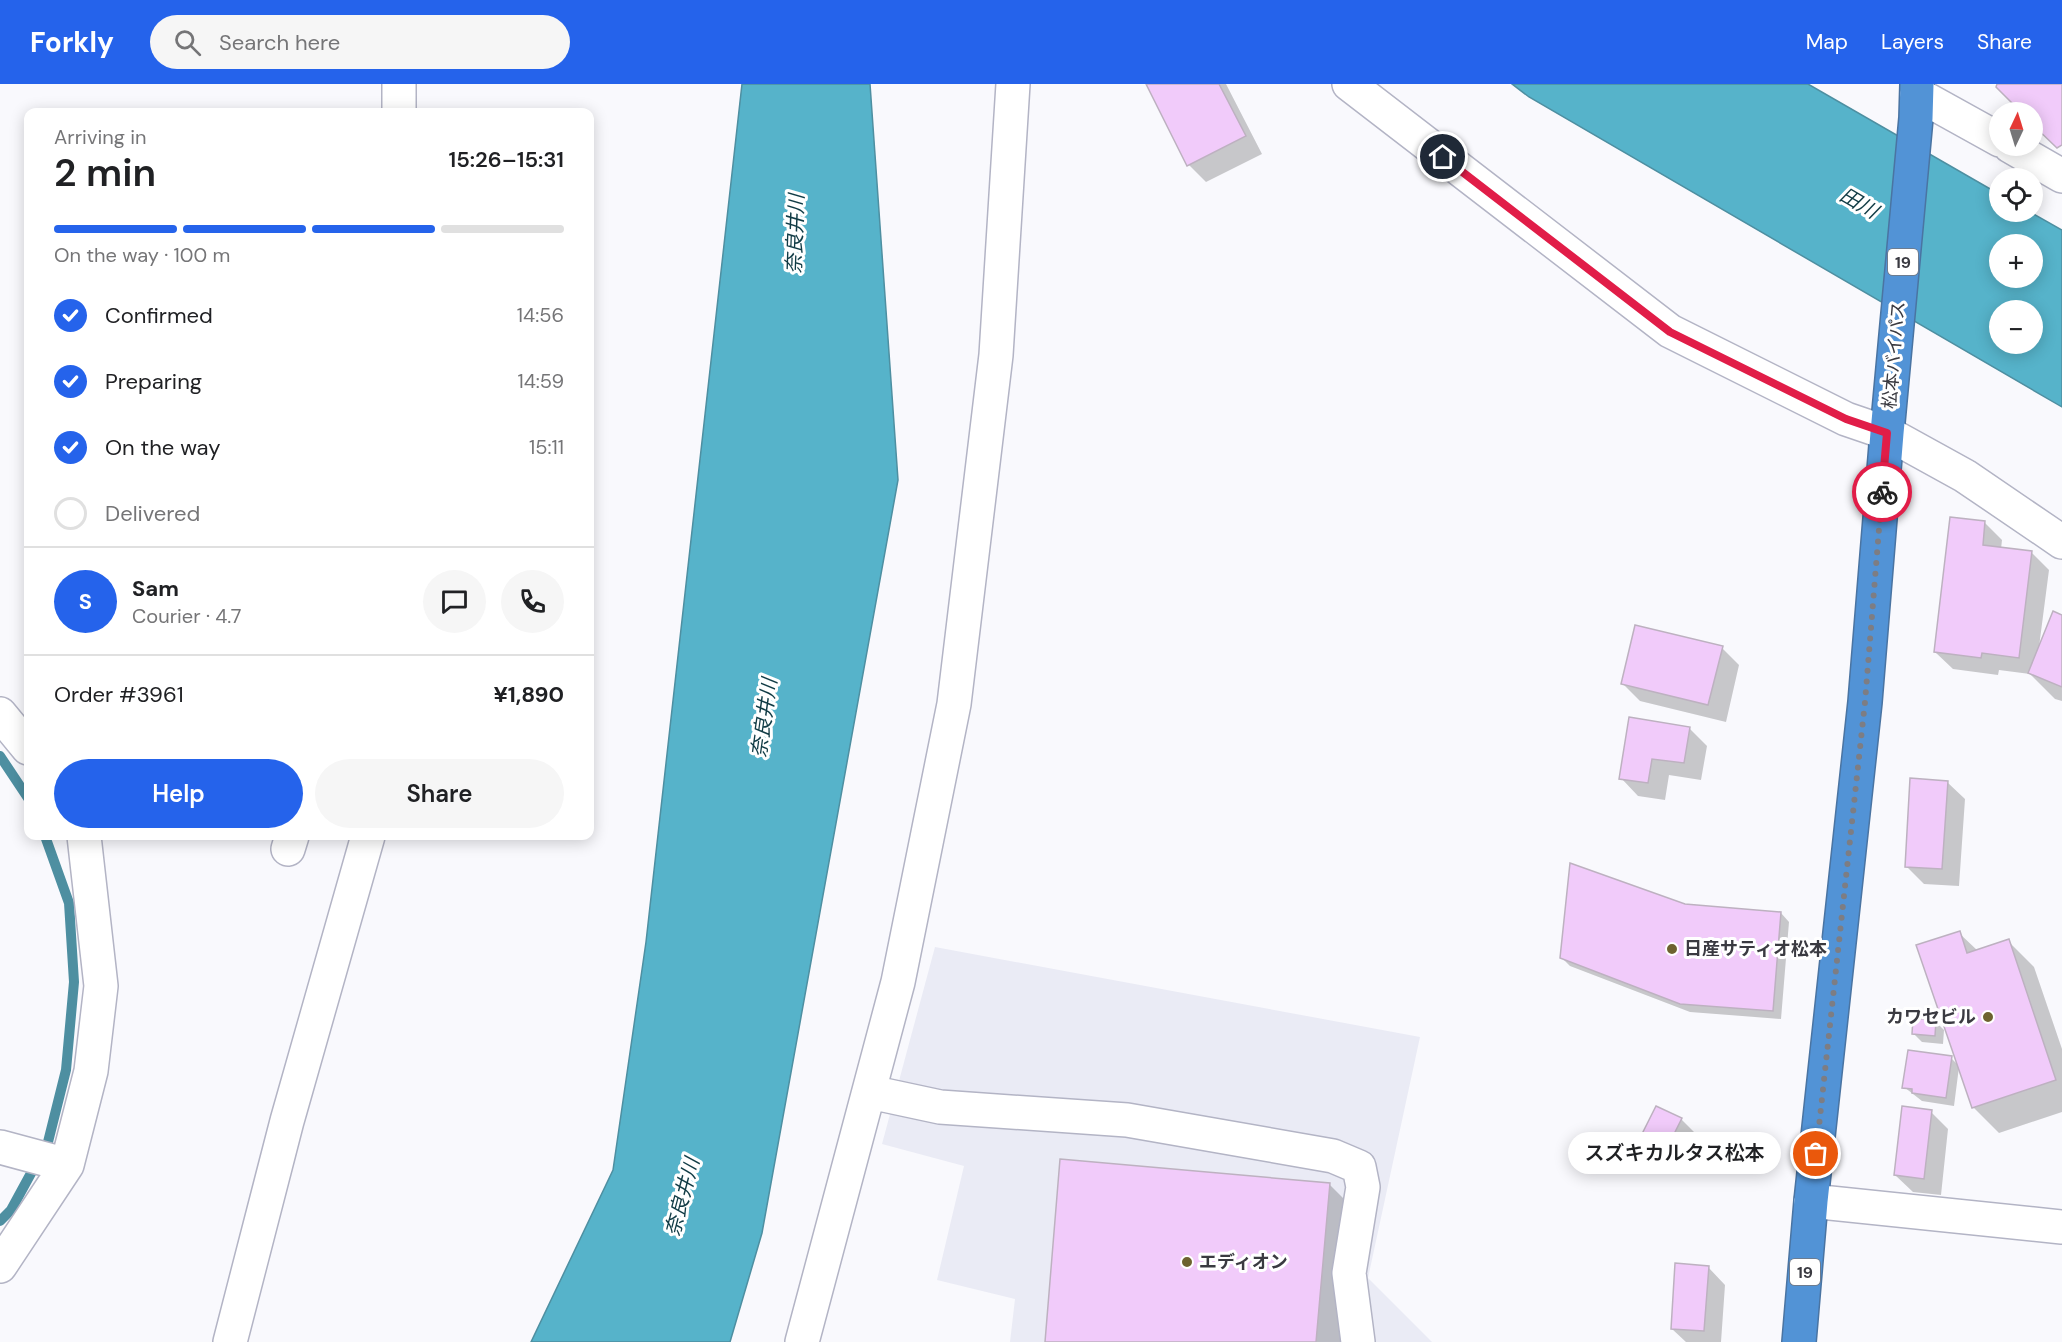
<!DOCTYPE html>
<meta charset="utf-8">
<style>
body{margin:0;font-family:"DM Sans","Noto Sans JP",sans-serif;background:#f6f6f6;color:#202124;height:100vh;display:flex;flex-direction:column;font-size:22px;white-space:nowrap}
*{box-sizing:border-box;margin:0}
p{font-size:20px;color:#757577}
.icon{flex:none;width:33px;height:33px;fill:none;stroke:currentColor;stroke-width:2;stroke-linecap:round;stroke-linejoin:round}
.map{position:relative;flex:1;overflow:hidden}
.drawer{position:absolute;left:24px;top:24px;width:570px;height:732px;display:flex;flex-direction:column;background:#fff;border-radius:12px;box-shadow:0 3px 15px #0003}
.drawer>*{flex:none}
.needle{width:39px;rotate:4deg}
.fabs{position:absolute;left:1989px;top:18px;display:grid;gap:12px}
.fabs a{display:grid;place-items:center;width:54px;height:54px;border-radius:50%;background:#fff;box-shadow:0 3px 15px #0003;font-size:30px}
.pin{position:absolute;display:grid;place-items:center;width:51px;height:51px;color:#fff;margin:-26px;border:3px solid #fff;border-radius:50%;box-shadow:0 2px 6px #0007}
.courier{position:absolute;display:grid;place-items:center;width:60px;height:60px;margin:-30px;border:4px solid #e11d48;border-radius:50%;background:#fff;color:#222;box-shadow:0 2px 8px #0007}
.bubble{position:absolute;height:42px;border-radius:21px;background:#fff;box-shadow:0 3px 15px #0003;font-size:20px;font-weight:600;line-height:42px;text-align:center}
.head em{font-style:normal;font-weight:600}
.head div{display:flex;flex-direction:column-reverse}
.head{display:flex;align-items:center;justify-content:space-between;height:102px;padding:0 30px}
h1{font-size:39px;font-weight:600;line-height:45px}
.bar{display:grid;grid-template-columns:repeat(4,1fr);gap:9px 6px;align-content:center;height:72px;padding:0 30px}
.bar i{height:8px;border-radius:4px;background:#e0e0e0}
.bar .current{background:#2563eb}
.bar p{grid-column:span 4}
.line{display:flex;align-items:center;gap:15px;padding:0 30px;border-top:2px solid #e0e0e0}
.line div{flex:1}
.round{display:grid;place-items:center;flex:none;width:63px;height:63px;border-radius:32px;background:#f6f6f6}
ol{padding:0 30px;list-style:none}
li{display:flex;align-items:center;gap:18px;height:66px}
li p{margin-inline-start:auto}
li .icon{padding:6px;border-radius:50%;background:#2563eb;color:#fff;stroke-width:4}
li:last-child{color:#757577}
li i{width:33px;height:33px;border:3px solid #e0e0e0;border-radius:50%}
.button{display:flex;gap:12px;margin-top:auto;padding:12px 30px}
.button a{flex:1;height:69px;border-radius:36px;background:#2563eb;color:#fff;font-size:24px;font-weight:600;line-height:69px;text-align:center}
.button a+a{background:#f6f6f6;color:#202124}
header{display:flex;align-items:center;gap:36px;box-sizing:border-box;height:84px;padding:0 30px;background:#2563eb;color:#fff}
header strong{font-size:28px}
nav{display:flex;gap:33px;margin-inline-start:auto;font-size:21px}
.search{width:420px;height:54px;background:#f6f6f6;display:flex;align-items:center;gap:15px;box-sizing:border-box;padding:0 21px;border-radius:33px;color:#757577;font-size:22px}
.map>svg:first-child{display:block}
</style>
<header>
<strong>Forkly</strong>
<div class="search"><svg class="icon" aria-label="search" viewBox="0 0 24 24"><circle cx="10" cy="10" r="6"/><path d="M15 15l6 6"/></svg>Search here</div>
<nav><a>Map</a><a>Layers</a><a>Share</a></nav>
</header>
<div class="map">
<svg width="2062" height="1258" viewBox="0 0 2062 1258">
<rect width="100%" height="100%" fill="#f9f9fd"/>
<path fill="#eaebf5" d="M935,863L1420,953L1368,1194L1432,1258H1010L1015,1215L937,1196L964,1082L882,1060Z"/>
<path fill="#56b3ca" stroke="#4e8fa1" stroke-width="1.5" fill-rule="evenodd" d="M742,0H870L898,396L762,1149L730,1258H531L613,1086L646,858Z
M1512,0H1808L1999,110L2000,128H2030L2062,146V323L1529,13ZM2000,160H2032V194H2000ZM2000,226H2032V260H2000Z"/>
<path fill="#0003" d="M1147,0H1226L1262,70L1206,98L1189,81Z
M1985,439L2002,456L2001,465L2031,468L2049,486L2039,563L2062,533V617L2055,615L2030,590L1999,586L1998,591L1953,585L1935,568Z
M1722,564L1739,581L1726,638L1640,617L1623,600Z
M1689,644L1707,662L1701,696L1669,691L1665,716L1638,712L1621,694Z
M1947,698L1965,715L1959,802L1924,800L1907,783Z
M1685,821L1781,829L1789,838L1781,935L1690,928L1570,882L1561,873Z
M1959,849L1978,867L2008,857L2034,883L2062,965V1028L1999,1049L1973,1023L1959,983L1954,1022L1922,1017L1904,1003L1951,974L1959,982Z
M1935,937L1944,946L1943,960L1922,958L1913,949Z
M1931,1028L1948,1045L1941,1111L1913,1108L1895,1091Z
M1681,1035L1699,1053L1682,1086L1658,1075L1640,1057Z
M1329,1100L1355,1126L1344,1258H1046Z
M1708,1183L1725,1201L1721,1258H1686L1672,1245Z"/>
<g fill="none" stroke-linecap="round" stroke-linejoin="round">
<path stroke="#4e8fa1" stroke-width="10" d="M0,672L28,714
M0,1137L11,1126L48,1058L66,986L74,898L69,819L45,752"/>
</g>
<path fill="#f1cbfa" stroke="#bdb1c0" stroke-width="1.5" d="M1146,0H1219L1246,52L1187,82Z
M1997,0H2062V61L2057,64L2032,40V28H2021L1996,3Z
M1950,433L1985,437L1983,461L2032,467L2019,574L1982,569L1981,574L1934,568Z
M2053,527L2062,531V603L2028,589Z
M1635,541L1723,562L1708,621L1621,600Z
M1629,633L1690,643L1684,679L1652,675L1648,699L1619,695Z
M1910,694L1948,697L1942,785L1905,783Z
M1570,779L1685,820L1781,828L1773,927L1680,920L1560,874Z
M1960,847L1967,869L2009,855L2056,996L1972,1024L1916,861Z
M1913,934L1936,936L1935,952L1912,950Z
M1908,966L1952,972L1946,1014L1912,1009V1005L1902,1004Z
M1656,1022L1682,1034L1664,1070L1638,1058Z
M1902,1022L1932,1026L1924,1095L1894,1091Z
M1060,1075L1330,1099L1316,1258H1045Z
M1675,1179L1709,1182L1704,1247L1671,1245Z"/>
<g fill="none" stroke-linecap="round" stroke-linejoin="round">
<g stroke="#b3b4c5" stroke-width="36">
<path id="minor" d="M399,0V28
M1349,0L1670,247L1846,335L1887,349L1965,392L2062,458
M1917,10L2000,56
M2010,62L2062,92
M0,630L28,664
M288,765L292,752
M870,1008L940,1023L1127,1036L1333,1072L1359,1083L1363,1103L1349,1189L1358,1258
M0,1063L67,1081
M1811,1117L2062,1143
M0,1182L67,1081L91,987L101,902L84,752
M230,1258L287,1037L368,752
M802,1258L898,898L954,620L996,271L1013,0"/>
</g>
<g stroke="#4a74a2" stroke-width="36">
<path id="highway" d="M1799,1258L1811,1117L1865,618L1887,349L1916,34L1917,0"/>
</g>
<use href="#minor" stroke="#fff" stroke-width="33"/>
<use href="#highway" stroke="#5293d6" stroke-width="33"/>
</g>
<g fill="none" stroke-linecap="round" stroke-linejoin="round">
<path stroke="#7d7d83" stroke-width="6" stroke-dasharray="0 10.8" d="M1816,1070L1865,618L1882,408"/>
<path stroke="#e11d48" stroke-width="8" d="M1443,73L1670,248L1846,335L1887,349L1882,408"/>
</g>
<g fill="#6d622f" stroke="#fff" stroke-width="2">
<circle cx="1672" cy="865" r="6"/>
<circle cx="1988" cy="933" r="6"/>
<circle cx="1187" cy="1178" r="6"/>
</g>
<g text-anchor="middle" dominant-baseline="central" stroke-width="6" stroke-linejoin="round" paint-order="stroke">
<g fill="#fff" stroke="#75757a" stroke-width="1.5">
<rect x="1888" y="165" width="30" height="26" rx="4.5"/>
<rect x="1790" y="1175" width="30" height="26" rx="4.5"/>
</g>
<g font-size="16" font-weight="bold" fill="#3a3a41">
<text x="1903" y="178">19</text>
<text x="1805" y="1188">19</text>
</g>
<g font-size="18" fill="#3a3a41" stroke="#fff">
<text transform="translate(1894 271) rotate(-85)">松本バイパス</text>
</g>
<g font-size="18" font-weight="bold" fill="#3a3a41" stroke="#fff" text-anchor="start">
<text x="1684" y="865">日産サティオ松本</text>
<text x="1976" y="933" text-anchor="end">カワセビル</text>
<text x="1199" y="1178">エディオン</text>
</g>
<g font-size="20" font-style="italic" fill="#103b45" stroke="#fff">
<text transform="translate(1859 119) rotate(30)">田川</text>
<text transform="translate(795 150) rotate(-88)">奈良井川</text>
<text transform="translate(764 634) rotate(-82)">奈良井川</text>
<text transform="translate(682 1113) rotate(-75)">奈良井川</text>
</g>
</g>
</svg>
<div class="fabs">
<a><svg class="needle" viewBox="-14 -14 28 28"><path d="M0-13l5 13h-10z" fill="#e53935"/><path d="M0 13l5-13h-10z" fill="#757577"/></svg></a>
<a><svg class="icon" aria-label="locate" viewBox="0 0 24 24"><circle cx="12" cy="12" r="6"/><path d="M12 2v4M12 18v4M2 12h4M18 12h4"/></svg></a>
<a>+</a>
<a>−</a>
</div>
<div class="pin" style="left:1816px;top:1070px;background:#ea580c"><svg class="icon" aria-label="bag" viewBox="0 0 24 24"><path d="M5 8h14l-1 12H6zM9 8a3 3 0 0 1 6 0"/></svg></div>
<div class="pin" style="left:1443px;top:73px;background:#1f2937"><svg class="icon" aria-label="home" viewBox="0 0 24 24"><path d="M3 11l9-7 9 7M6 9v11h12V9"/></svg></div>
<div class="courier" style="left:1882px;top:408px"><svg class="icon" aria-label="bike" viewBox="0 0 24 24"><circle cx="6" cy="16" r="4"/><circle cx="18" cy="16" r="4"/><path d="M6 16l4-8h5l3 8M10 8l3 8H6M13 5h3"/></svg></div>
<div class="bubble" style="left:1568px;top:1048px;width:213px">スズキカルタス松本</div>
<section class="drawer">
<div class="head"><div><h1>2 min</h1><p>Arriving in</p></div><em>15:26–15:31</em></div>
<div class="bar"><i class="current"></i><i class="current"></i><i class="current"></i><i></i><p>On the way · 100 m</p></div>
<ol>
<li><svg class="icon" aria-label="check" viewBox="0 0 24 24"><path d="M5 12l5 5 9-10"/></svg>Confirmed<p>14:56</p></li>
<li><svg class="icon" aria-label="check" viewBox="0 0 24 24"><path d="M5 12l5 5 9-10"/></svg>Preparing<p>14:59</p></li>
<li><svg class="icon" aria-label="check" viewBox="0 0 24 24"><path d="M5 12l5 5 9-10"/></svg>On the way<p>15:11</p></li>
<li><i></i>Delivered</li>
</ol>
<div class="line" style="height:108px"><b class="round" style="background:#2563eb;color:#fff">S</b><div><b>Sam</b><p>Courier · 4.7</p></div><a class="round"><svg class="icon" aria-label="chat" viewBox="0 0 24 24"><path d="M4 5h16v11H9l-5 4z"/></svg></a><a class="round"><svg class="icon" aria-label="phone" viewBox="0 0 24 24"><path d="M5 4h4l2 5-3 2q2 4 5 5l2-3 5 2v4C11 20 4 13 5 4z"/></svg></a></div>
<div class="line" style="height:78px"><div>Order #3961</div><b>¥1,890</b></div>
<div class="button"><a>Help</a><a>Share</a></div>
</section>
</div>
